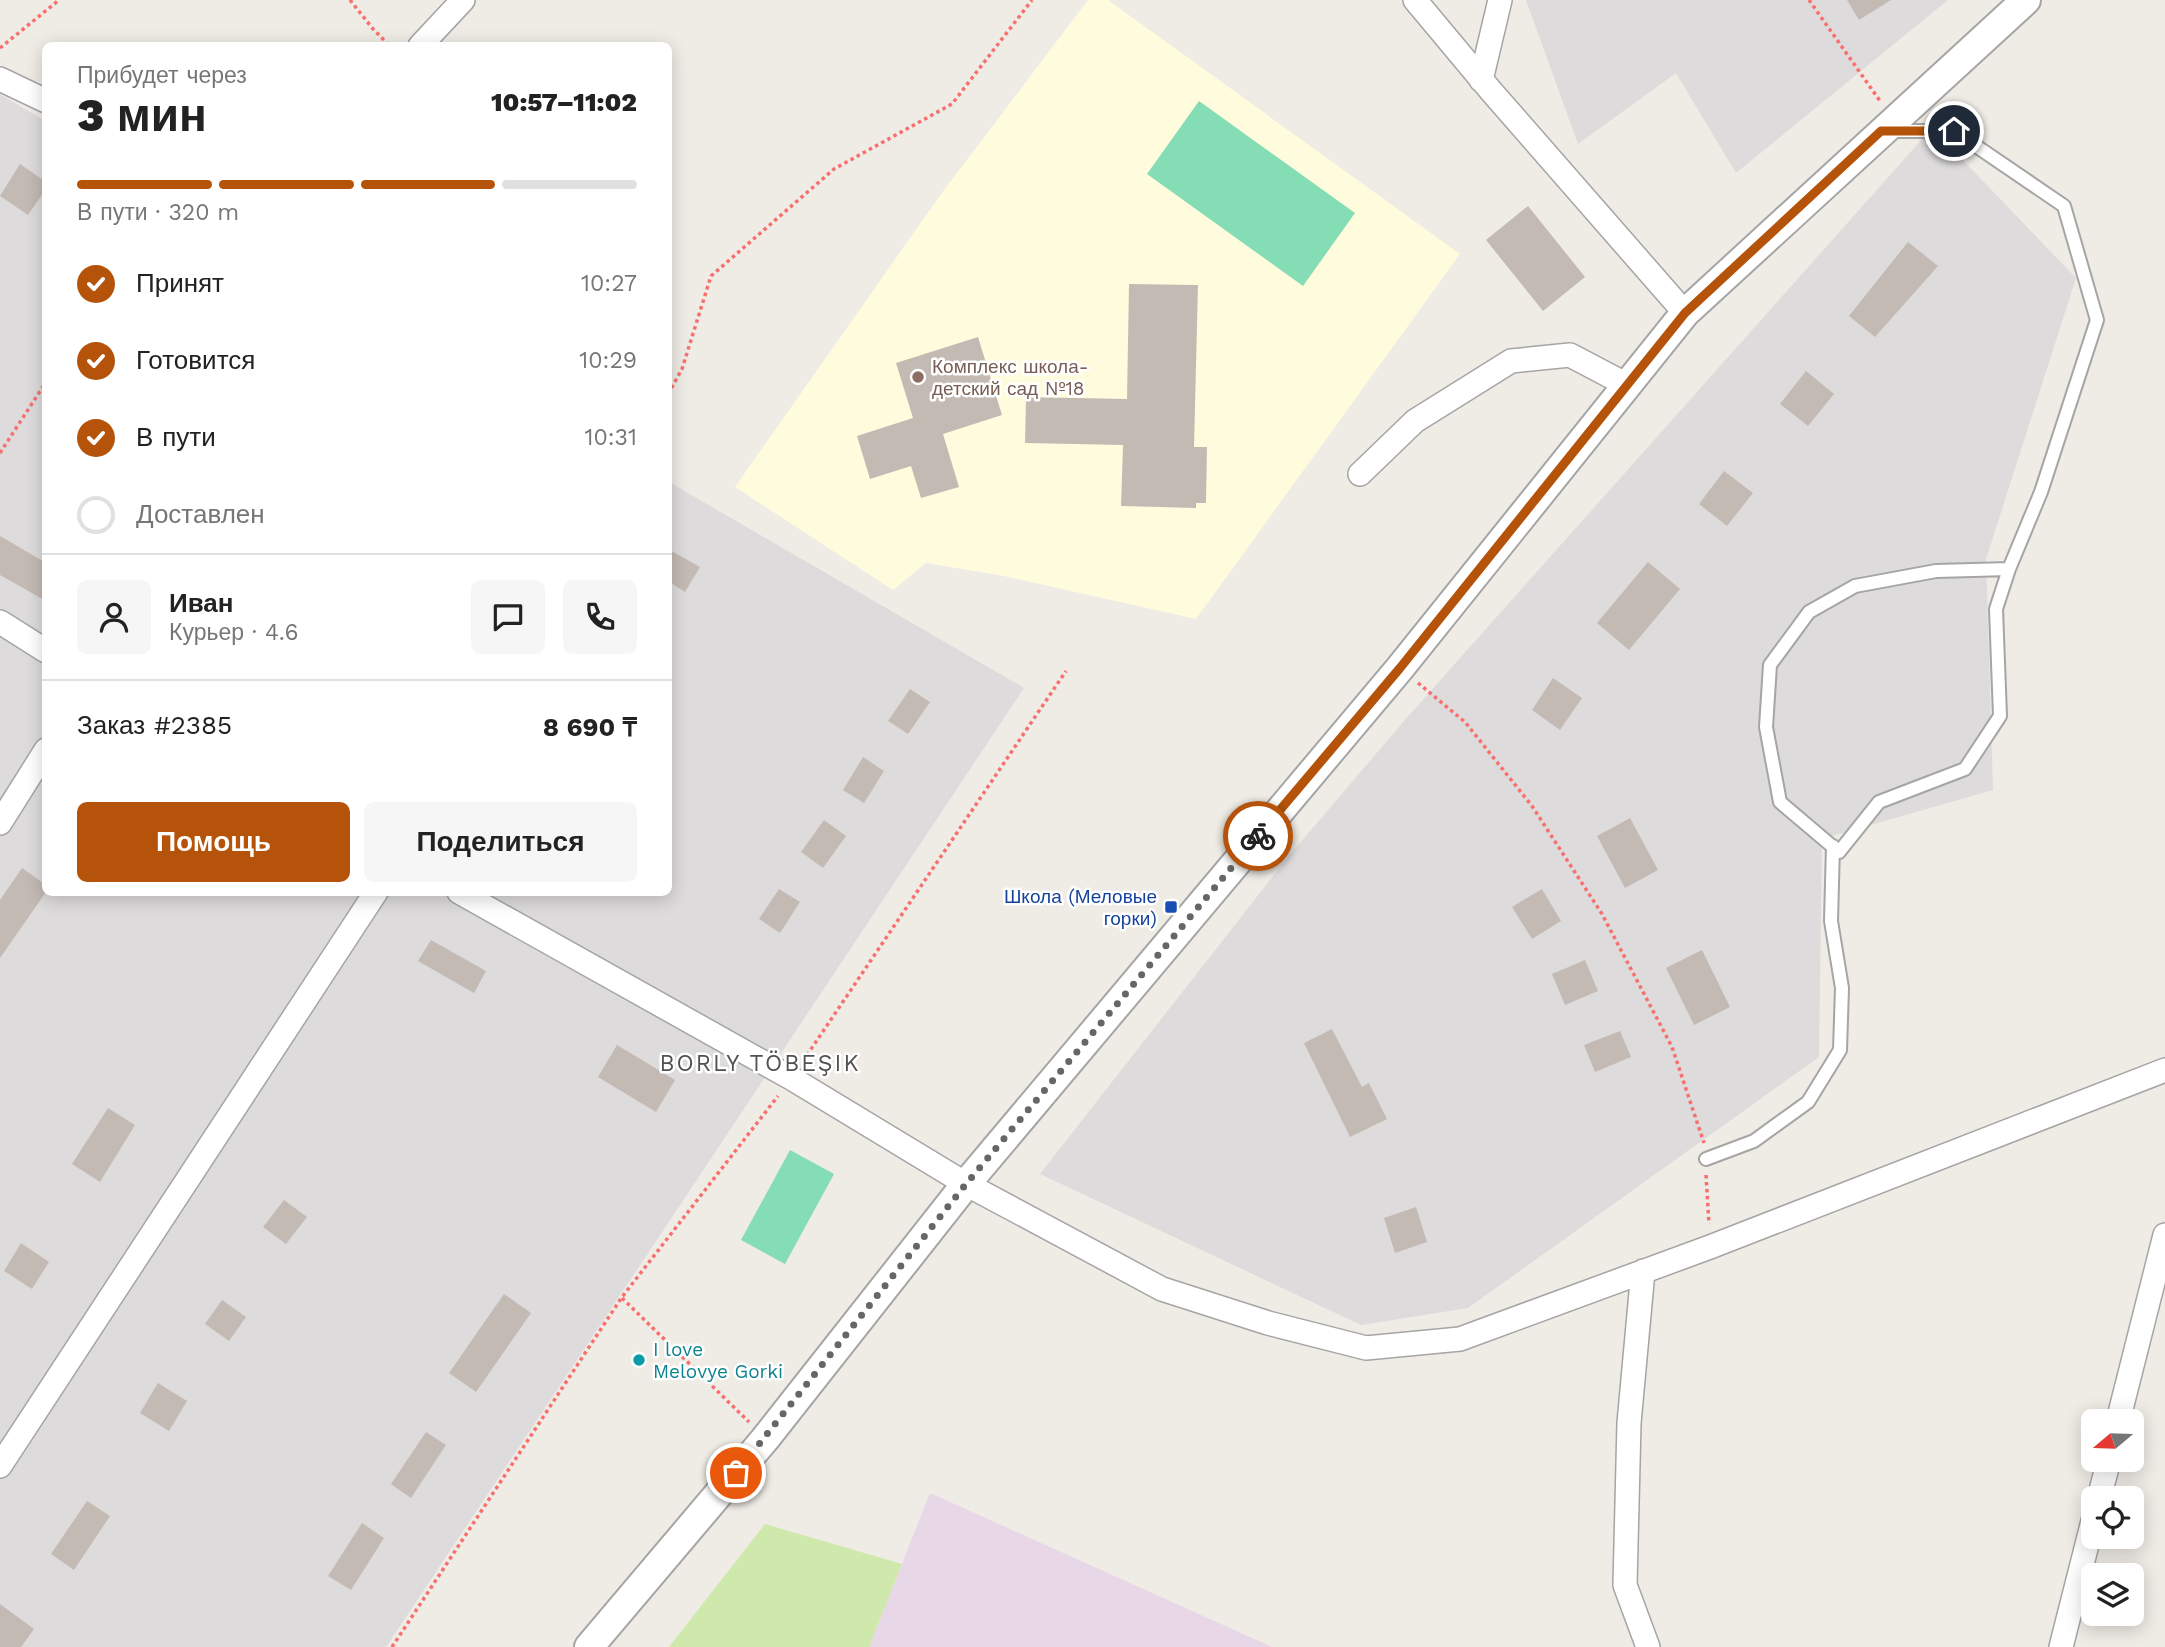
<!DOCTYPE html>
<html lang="ru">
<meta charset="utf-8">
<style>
body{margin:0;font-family:"Work Sans",sans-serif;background:#f6f6f6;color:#222;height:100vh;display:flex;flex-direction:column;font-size:26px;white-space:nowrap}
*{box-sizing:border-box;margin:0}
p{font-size:23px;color:#767676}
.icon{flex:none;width:38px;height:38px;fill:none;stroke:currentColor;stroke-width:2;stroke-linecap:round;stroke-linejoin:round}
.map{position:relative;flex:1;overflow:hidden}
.sheet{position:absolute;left:42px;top:42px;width:630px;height:854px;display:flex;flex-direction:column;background:#fff;border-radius:10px;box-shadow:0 4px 18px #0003}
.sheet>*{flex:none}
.needle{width:46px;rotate:251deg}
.buttons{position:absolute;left:2081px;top:1409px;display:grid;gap:14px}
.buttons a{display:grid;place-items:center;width:63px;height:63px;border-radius:10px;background:#fff;box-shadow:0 4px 18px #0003;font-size:35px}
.pin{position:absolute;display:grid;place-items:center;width:60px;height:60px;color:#fff;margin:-30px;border:4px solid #fff;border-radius:50%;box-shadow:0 2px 7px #0007}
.courier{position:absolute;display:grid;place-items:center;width:70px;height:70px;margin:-35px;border:5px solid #b45309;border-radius:50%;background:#fff;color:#222;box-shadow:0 2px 9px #0007}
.summary em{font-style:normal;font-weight:800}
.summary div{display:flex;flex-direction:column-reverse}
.summary{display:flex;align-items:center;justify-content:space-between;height:119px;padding:0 35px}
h1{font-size:46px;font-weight:800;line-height:52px}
.bar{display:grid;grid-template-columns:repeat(4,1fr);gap:10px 7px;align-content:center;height:84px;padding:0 35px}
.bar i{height:9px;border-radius:5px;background:#e0e0e0}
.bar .active{background:#b45309}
.bar p{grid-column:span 4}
.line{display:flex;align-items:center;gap:18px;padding:0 35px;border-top:2px solid #e0e0e0}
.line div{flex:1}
.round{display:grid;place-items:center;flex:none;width:74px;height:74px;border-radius:10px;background:#f6f6f6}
ol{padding:0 35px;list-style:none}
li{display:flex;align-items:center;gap:21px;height:77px}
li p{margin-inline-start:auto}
li .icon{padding:7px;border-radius:50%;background:#b45309;color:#fff;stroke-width:4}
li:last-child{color:#767676}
li i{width:38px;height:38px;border:4px solid #e0e0e0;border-radius:50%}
.button{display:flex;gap:14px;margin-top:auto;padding:14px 35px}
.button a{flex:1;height:80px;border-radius:10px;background:#b45309;color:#fff;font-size:28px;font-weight:800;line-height:80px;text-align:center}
.button a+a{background:#f6f6f6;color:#222}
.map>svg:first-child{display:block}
</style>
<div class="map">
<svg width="2165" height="1647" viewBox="0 0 2165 1647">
<rect width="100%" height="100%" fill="#efebe5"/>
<path fill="#dddbdc" d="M1526,0H1948L1736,173L1676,73L1578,144Z
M0,94L45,121L46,892H668L669,482L1024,688L386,1647H0Z
M1932,128L2076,278L1986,559L1993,790L1822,839L1819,1057L1468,1308L1361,1325L1040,1174L1288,857L1404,721Z"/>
<path fill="#e8d7e6" d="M930,1493L1272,1647H869Z"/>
<path fill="#fffcde" d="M1088,0H1108L1460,254L1196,619L1004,576L926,563L893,590L735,487L941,194Z"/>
<path fill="#cee9ab" d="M765,1524L902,1564L869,1647H669Z"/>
<path fill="#84ddb4" d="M1199,101L1355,213L1303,286L1147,174Z
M790,1150L834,1174L785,1264L741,1240Z"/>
<path fill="#c4bab4" d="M1847,0H1891L1859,20Z
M20,164L46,182V189L28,215L0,196Z
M1528,206L1585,277L1543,311L1486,240Z
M1908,242L1938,266L1875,337L1849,316Z
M1129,284L1198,285L1194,447H1207L1206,503H1196V508L1121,506L1123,445L1025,443L1026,397L1127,399Z
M978,337L1002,415L943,434L959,487L921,498L911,466L870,479L857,436L913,418L896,363Z
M1806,371L1834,394L1808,426L1780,404Z
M1724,471L1753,493L1727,526L1699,504Z
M0,536L46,563V601L0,575Z
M668,549L700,567L685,592L668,581Z
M1648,562L1680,589L1629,650L1597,623Z
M1553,678L1582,698L1560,730L1532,710Z
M910,689L930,702L908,734L888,721Z
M863,757L884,771L864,803L843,790Z
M1630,818L1658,870L1625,888L1597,836Z
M824,820L846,836L823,868L801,852Z
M22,868L46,885V892L0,958V900Z
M779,889L800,902L780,933L759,919Z
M1542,889L1561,921L1532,939L1512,907Z
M431,940L486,971L474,993L418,961Z
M1702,950L1730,1007L1694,1025L1666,968Z
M1585,960L1598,991L1565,1005L1552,974Z
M1332,1029L1362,1087L1369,1083L1387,1119L1350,1137L1304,1043Z
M1620,1031L1631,1057L1595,1072L1584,1045Z
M617,1045L675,1080L656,1112L598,1077Z
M108,1108L135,1125L100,1182L72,1164Z
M284,1200L307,1217L286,1244L263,1227Z
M1416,1207L1427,1242L1395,1253L1384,1218Z
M21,1243L49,1262L32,1289L4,1271Z
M504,1294L531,1313L476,1392L449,1373Z
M222,1300L246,1317L229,1341L205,1324Z
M158,1383L187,1401L169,1431L140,1413Z
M426,1432L446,1445L411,1498L391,1484Z
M87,1501L110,1516L74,1570L51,1554Z
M362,1523L384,1538L351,1590L328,1576Z
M0,1604L34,1629L21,1647H0Z"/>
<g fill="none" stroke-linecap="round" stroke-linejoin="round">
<g stroke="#a5a5a5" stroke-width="16">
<path id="service" d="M1888,131H1954L2064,206L2097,320L2041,492L2009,569L1936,571L1855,586L1809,612L1770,665L1766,727L1780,802L1839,852L1879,802L1965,769L2000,716L1996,609L2009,569
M1706,1159L1754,1141L1808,1102L1840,1050L1842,988L1831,921L1833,846"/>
</g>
<g stroke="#a5a5a5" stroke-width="26">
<path id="minor" d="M1415,0L1491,91L1685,313
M420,46L463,0
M0,79L46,101
M1481,80L1500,0
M1360,474L1415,421L1511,361L1570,355L1627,385
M0,622L46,651
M0,823L46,750
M459,892L791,1078L966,1184L1162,1289L1268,1323L1366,1348L1460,1339L1710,1247L2165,1070
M1643,1271L1629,1423L1625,1585L1648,1647
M2118,1421L2165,1235
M0,1466L376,892
M2099,1498L2109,1460
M2061,1647L2093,1521"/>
</g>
<g stroke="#a5a5a5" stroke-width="32">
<path id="tertiary" d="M589,1647L765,1439L966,1184L1400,668L1685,313L2026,0"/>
</g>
<path stroke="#f8706d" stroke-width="3.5" stroke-dasharray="3.5 3.5" stroke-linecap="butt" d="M350,0L373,29L390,46
M1809,0L1880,101
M0,48L59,0
M668,394L682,369L711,276L834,169L952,104L1032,0
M0,453L46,382
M1418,683L1465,722L1532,806L1602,914L1672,1047L1704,1143
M803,1061L1066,671
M1706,1175L1709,1224
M622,1298L749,1422
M392,1647L622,1297L778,1096"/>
<use href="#service" stroke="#fff" stroke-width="12"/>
<use href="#minor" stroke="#fff" stroke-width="23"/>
<use href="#tertiary" stroke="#fff" stroke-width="28"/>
</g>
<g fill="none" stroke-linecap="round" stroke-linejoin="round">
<path stroke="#676664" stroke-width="7" stroke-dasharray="0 12.6" d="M736,1473L966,1184L1258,836"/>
<path stroke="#b45309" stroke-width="9" d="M1258,836L1400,668L1685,313L1881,131H1954"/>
</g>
<circle fill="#8d6e63" stroke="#fff" stroke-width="2.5" cx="918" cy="377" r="7"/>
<rect fill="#1a4fb4" stroke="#fff" stroke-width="2.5" x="1164" y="900" width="14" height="14" rx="3.5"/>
<circle fill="#0f9aa8" stroke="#fff" stroke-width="2.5" cx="639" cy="1360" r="7"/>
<g text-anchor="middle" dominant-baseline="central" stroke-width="5" stroke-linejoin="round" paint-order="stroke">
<g font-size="19" fill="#785e54" stroke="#fff" text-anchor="start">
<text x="932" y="366">Комплекс школа-<tspan x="932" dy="22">детский сад №18</tspan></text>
</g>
<g font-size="19" fill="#164399" stroke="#fff" text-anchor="end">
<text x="1157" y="896">Школа (Меловые<tspan x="1157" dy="22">горки)</tspan></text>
</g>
<g font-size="19" fill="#0d838f" stroke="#fff" text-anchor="start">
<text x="653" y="1349">I love<tspan x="653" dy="22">Melovye Gorki</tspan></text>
</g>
<g font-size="23" letter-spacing="2" fill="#515151" stroke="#fff">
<text x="760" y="1063">BORLY TÖBEŞIK</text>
</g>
</g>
</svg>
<div class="buttons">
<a><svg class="needle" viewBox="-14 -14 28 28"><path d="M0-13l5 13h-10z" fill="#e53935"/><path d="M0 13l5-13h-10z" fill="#767676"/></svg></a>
<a><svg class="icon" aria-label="locate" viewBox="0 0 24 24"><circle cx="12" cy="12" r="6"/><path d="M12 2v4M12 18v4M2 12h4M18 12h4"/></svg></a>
<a><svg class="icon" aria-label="layers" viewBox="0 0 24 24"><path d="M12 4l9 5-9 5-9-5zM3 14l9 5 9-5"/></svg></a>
</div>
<div class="pin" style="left:736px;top:1473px;background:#ea580c"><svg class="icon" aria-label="bag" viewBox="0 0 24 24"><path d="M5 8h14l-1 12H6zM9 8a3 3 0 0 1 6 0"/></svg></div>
<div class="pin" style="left:1954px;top:131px;background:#1f2937"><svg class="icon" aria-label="home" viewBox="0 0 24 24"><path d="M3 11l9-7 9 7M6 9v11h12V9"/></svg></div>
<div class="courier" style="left:1258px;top:836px"><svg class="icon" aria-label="bike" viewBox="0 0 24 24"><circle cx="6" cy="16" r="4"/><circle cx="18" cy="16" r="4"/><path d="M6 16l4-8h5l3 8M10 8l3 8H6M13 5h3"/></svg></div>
<section class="sheet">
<div class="summary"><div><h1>3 мин</h1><p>Прибудет через</p></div><em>10:57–11:02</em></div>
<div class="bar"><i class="active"></i><i class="active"></i><i class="active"></i><i></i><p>В пути · 320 m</p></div>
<ol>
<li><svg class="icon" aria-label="check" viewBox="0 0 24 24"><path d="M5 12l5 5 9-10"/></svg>Принят<p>10:27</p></li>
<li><svg class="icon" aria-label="check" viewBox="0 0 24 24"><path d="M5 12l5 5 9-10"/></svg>Готовится<p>10:29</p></li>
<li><svg class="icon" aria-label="check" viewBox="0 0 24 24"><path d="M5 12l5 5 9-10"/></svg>В пути<p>10:31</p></li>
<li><i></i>Доставлен</li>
</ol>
<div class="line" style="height:126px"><a class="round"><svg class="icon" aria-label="person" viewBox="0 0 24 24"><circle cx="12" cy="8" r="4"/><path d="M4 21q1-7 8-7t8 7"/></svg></a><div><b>Иван</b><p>Курьер · 4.6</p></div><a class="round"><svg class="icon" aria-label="chat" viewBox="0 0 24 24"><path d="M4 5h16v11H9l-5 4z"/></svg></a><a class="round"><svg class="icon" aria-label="phone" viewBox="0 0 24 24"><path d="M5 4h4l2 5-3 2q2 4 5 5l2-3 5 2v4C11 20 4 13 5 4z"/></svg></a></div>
<div class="line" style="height:91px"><div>Заказ #2385</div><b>8 690 ₸</b></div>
<div class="button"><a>Помощь</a><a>Поделиться</a></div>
</section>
</div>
